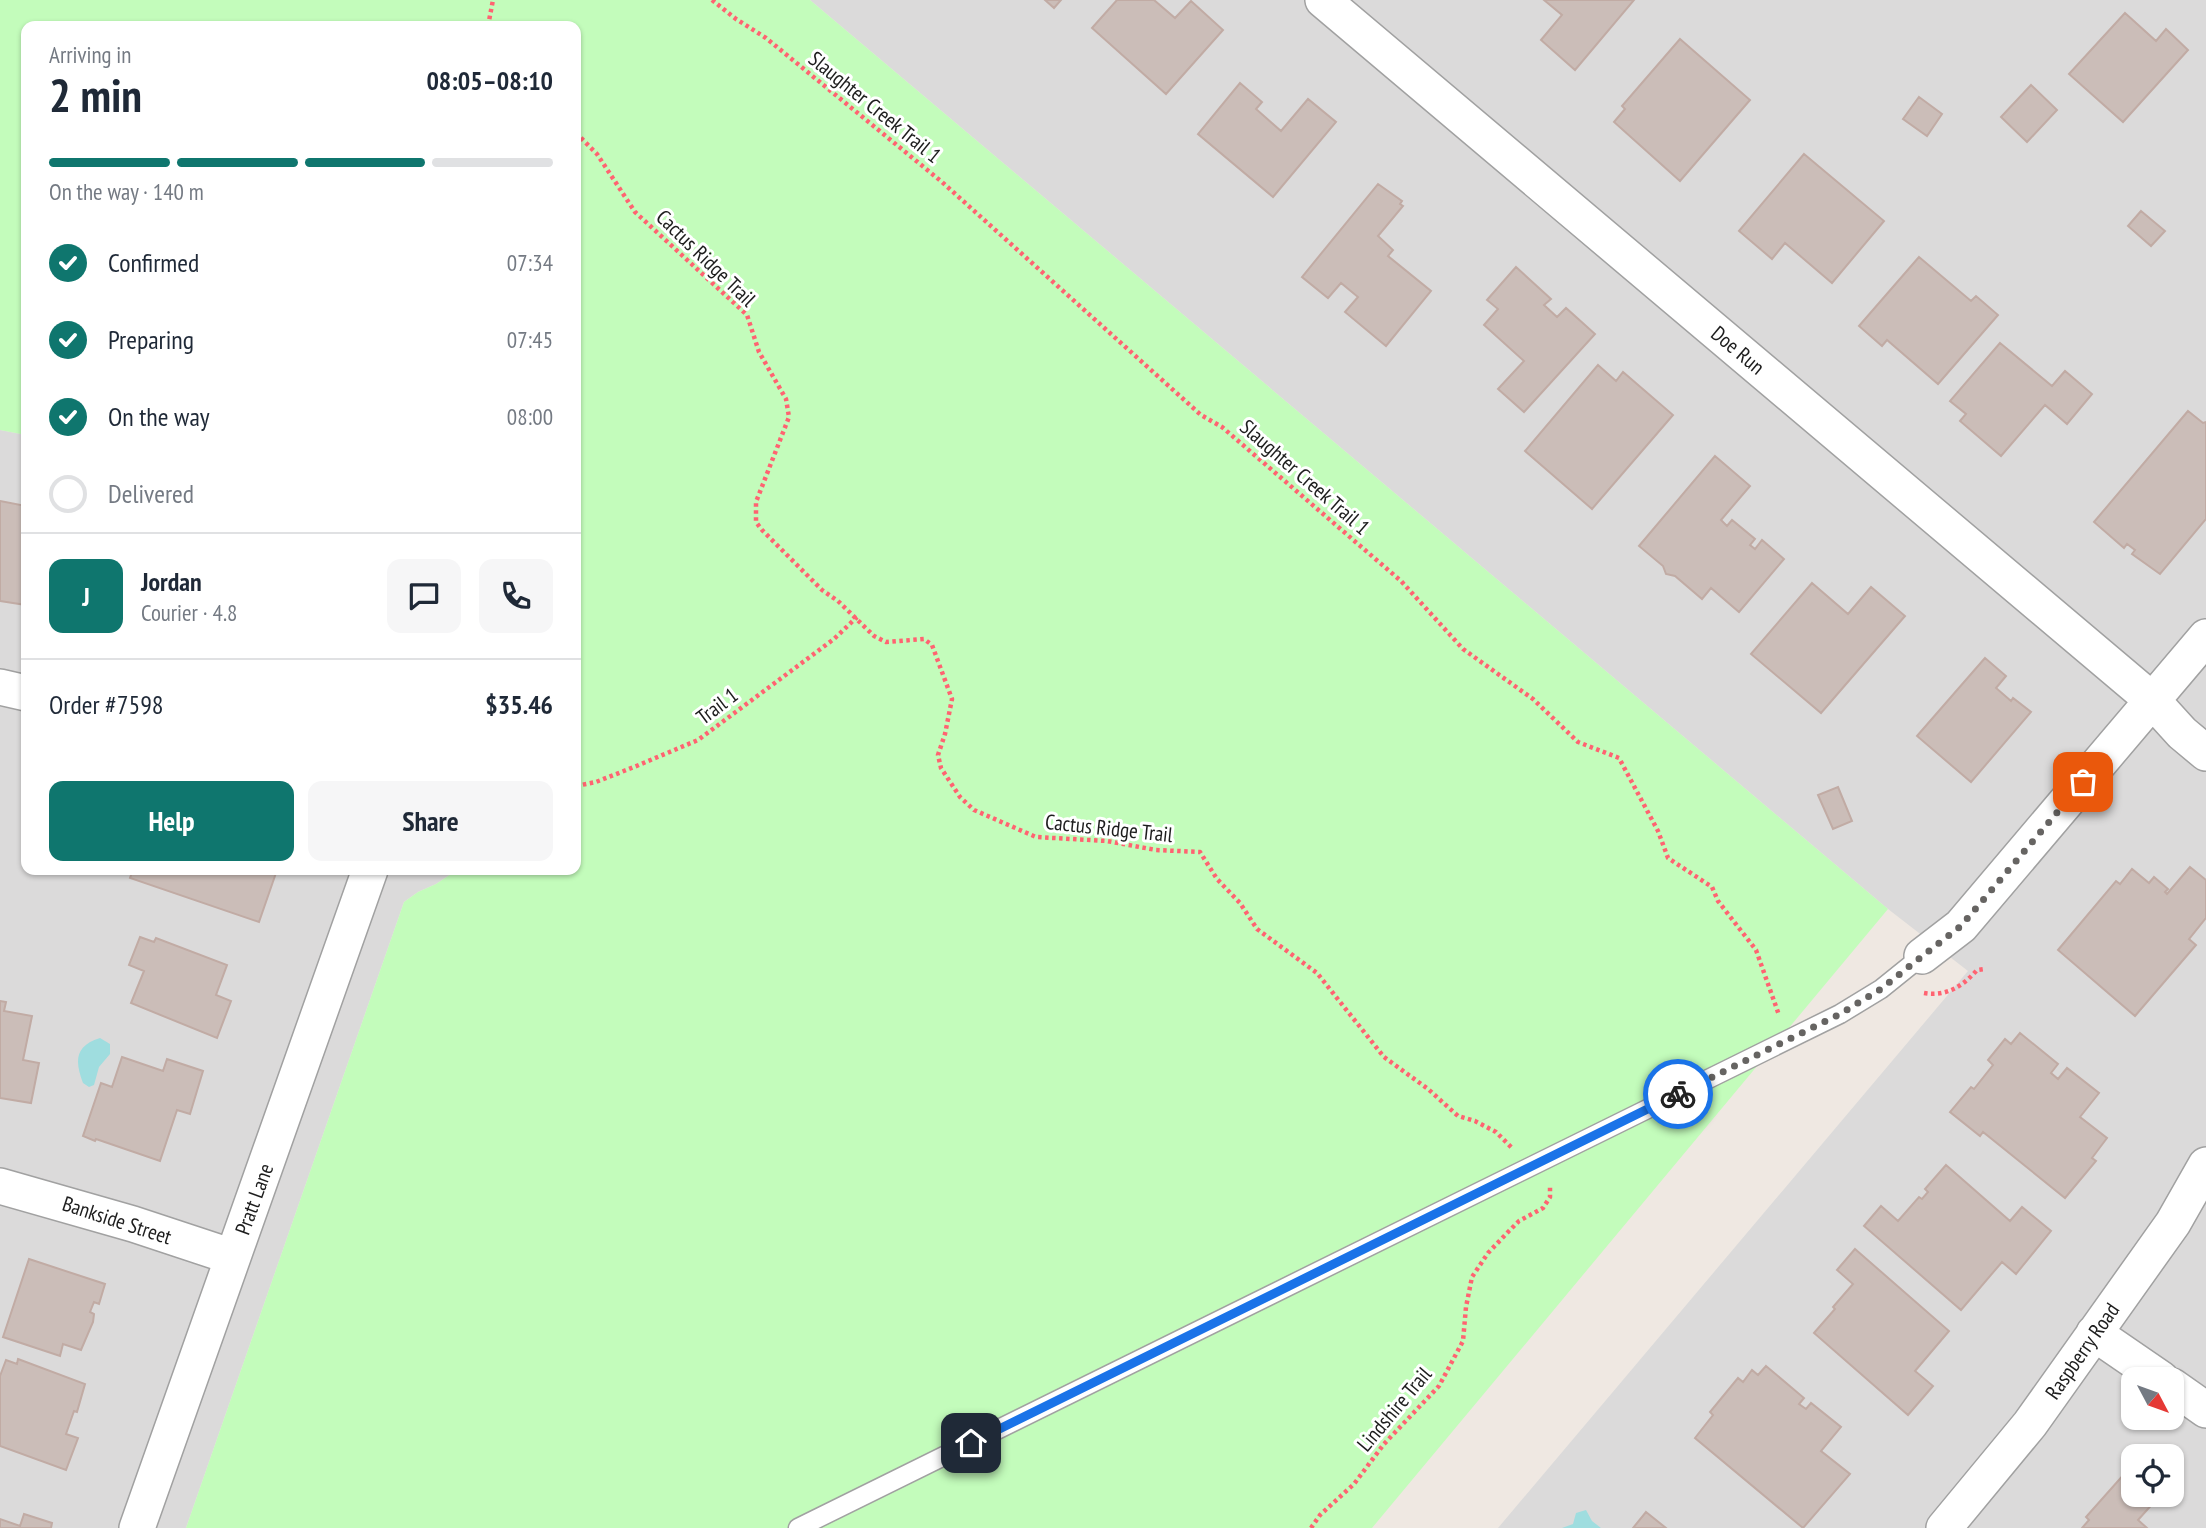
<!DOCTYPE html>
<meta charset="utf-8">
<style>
body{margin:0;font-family:"PT Sans Narrow",sans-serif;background:#f6f6f7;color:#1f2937;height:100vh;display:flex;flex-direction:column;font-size:26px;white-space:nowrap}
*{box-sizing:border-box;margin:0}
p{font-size:23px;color:#747a83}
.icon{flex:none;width:38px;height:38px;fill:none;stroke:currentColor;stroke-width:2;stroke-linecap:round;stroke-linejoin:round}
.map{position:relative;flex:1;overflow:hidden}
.sheet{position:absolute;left:21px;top:21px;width:560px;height:854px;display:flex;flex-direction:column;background:#fff;border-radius:14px;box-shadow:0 2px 5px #0004}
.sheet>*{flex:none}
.needle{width:46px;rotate:131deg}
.controls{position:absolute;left:2121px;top:1367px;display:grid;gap:14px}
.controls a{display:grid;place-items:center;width:63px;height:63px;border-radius:14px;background:#fff;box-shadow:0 2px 5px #0004;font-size:35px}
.pin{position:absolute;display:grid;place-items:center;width:60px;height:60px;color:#fff;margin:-30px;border-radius:14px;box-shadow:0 4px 10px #0006}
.courier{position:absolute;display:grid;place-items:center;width:70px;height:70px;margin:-35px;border:5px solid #1a73e8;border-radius:50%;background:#fff;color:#222;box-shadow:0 2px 9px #0007}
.head em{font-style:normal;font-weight:700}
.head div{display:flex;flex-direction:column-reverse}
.head{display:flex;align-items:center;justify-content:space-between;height:119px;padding:0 28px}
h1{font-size:46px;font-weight:700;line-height:52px}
.bar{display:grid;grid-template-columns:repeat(4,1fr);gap:10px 7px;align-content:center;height:84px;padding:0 28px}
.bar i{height:9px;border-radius:5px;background:#e0e1e3}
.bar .active{background:#0f766e}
.bar p{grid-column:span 4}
.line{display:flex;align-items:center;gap:18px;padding:0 28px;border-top:2px solid #e0e1e3}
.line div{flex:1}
.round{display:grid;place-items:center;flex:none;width:74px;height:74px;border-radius:14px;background:#f6f6f7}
ol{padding:0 28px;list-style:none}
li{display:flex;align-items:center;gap:21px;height:77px}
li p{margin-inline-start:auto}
li .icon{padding:7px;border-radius:50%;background:#0f766e;color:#fff;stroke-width:4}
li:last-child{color:#747a83}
li i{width:38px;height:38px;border:4px solid #e0e1e3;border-radius:50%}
.cta{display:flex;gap:14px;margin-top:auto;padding:14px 28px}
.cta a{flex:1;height:80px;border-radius:14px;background:#0f766e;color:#fff;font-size:28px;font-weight:700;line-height:80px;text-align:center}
.cta a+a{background:#f6f6f7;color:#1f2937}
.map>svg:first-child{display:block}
</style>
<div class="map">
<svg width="2206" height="1528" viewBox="0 0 2206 1528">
<rect width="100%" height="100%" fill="#efe8e2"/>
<path fill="#dbdada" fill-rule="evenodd" d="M810,0H2206V1528H1498L1968,971L1888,909ZM2133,1379H2172V1418H2133ZM2133,1456H2172V1494H2133Z
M0,430L26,435V870H457L436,884L418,892L404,902L186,1528H0Z"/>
<path fill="#c3fcbb" d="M0,0H810L1888,909L1372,1528H186L404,902L418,892L436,884L457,870H576V26H26V435L0,430Z"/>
<path fill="#9fdddf" d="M100,1038L110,1044V1054L99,1067L94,1085L89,1087L83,1083C75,1062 74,1046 100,1038Z
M1586,1510L1592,1521L1601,1528H1562L1573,1524L1576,1513Z"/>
<path fill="#cbbdb8" stroke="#c1aba4" stroke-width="2" d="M1045,0H1061L1054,8Z
M1117,0H1154L1175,18L1191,1L1223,30L1166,94L1092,28Z
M1544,0H1634L1575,70L1541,40L1562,15Z
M2125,13L2156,41L2166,29L2188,50L2123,122L2069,74Z
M1680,39L1750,100L1680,181L1614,122L1625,109L1622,106Z
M1240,83L1262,102L1256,109L1281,131L1308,99L1336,122L1273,197L1198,134Z
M2031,85L2057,110L2027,142L2001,117Z
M1919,97L1942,114L1927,136L1903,119Z
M1804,154L1884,221L1832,283L1785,243L1772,259L1739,231Z
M1378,184L1402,201L1400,204L1403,206L1378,236L1393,250L1388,256L1431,291L1386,346L1345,312L1358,297L1341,283L1328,298L1302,277Z
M2141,211L2165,231L2151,246L2128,226Z
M1919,257L1971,301L1976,296L1998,315L1938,384L1887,340L1882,346L1859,326Z
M1516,267L1551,299L1544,305L1557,317L1566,308L1595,334L1524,412L1498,389L1524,361L1484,325L1498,309L1487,300Z
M2000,343L2052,386L2065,371L2092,394L2067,424L2045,405L2001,456L1960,421L1966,414L1950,401Z
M1598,365L1616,381L1623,372L1673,415L1592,509L1525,451Z
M2188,411L2203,423L2206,422V519L2160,574L2132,554L2135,550L2127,544L2124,548L2094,522Z
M1715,456L1750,486L1721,520L1727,526L1732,520L1755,539L1750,545L1755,549L1762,540L1784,559L1739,612L1711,588L1702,599L1675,576L1666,574L1663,566L1639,546Z
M0,501L26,506V605L0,601Z
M1812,583L1848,614L1871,587L1905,616L1821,713L1751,654Z
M1985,658L2006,676L1996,688L2011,701L2013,698L2031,712L1971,782L1917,736Z
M1838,787L1852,821L1833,829L1818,795Z
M2190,867L2206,880V918L2189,939L2196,945L2135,1016L2058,950L2116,881L2120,884L2132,869L2149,883L2154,877L2168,889L2165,892L2167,894Z
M133,870H277L259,922L130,878Z
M140,937L154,942L156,938L227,965L216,995L231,1001L217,1038L131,1003L144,971L129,965Z
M0,1001L6,1002L4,1011L32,1016L23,1060L39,1063L31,1103L0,1098Z
M2020,1033L2058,1064L2051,1073L2058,1079L2067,1068L2099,1093L2080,1117L2107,1138L2092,1158L2096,1161L2065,1198L1983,1132L1980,1136L1950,1112L1971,1087L1974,1089L1993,1065L1988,1060L2005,1039L2011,1044Z
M122,1057L163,1071L167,1059L203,1071L190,1114L177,1110L160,1161L96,1139L95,1141L83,1136L101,1083L112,1087Z
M1946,1165L2010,1221L2022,1207L2051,1231L2016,1274L2002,1262L1961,1310L1864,1226L1881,1206L1898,1221L1919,1197L1922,1199L1928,1192L1925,1189Z
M1855,1249L1949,1331L1915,1371L1933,1386L1908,1415L1814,1333L1835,1309L1833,1307L1853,1284L1837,1270Z
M29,1259L105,1284L99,1304L94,1302L90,1312L94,1314L93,1322L81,1350L63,1344L60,1356L3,1337Z
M18,1359L85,1384L77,1412L74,1411L66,1434L78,1438L66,1470L0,1446V1376L6,1360L17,1364Z
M1766,1366L1804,1398L1799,1404L1806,1409L1811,1403L1841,1427L1821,1451L1850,1474L1803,1528L1695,1438L1713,1415L1710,1412L1738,1378L1743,1382L1752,1370L1758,1375Z
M2126,1472L2133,1479V1494H2151L2156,1500L2138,1520L2147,1528H2082L2089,1520L2086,1517Z
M1646,1512L1666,1528H1633Z
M24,1514L52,1523L51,1528H0V1519L20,1526Z"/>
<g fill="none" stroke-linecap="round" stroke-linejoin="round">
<g stroke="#a1a1a1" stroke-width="21">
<path id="service" d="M798,1528L1840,1014L1881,989L1922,956"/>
</g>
<g stroke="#a1a1a1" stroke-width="38">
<path id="minor" d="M1323,0L2152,700L2182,733L2206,753
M0,687L26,693
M1922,956L1961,926L2206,637
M0,1186L133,1224L233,1257
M2094,1333L2161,1379
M2172,1386L2206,1410
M137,1528L370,870
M1944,1528L2030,1424L2173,1223L2206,1165"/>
</g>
<path stroke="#ff6371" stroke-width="4.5" stroke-dasharray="3.5 3.5" stroke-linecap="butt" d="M712,0L736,19L766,38L942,182L1201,415L1222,427L1401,581L1463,649L1533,699L1578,742L1619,758L1658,831L1668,858L1712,887L1718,901L1756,950L1779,1015
M488,26L493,0
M576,133L597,154L635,212L747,315L759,352L786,399L789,417L756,502V522L762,530L822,590L838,601L874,636L886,642L924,639L932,645L952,699L945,734L938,755L941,768L960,797L974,810L1036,837L1107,841L1156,850L1200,852L1217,879L1240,903L1257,929L1317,973L1384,1057L1428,1089L1458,1116L1475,1121L1496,1132L1512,1148
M576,786L596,782L634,767L698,740L834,639L857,617
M1924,993C1946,997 1963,986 1977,970L1984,969
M1311,1528L1320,1515L1354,1484L1384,1444L1439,1386L1463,1341L1466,1307L1472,1277L1488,1253L1509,1231L1519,1221L1543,1208L1550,1197V1187"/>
<use href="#service" stroke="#fff" stroke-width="18"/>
<use href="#minor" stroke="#fff" stroke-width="35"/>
</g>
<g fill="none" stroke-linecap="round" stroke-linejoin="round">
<path stroke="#666462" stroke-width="7" stroke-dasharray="0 12.6" d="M1678,1094L1840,1014L1881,989L1906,969L1961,926L2083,782"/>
<path stroke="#1a73e8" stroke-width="9" d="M971,1443L1678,1094"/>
</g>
<g text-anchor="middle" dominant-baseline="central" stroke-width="6" stroke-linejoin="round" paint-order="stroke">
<g font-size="21" fill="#1d1d1d" stroke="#fff">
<text transform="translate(875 107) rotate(39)">Slaughter Creek Trail 1</text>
<text transform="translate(706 258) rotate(44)">Cactus Ridge Trail</text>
<text transform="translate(1738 350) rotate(40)">Doe Run</text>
<text transform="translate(1305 477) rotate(41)">Slaughter Creek Trail 1</text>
<text transform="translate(717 706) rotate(-37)">Trail 1</text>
<text transform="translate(1109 828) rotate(6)">Cactus Ridge Trail</text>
<text transform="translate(254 1199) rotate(-70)">Pratt Lane</text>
<text transform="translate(117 1220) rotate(18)">Bankside Street</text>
<text transform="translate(2082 1351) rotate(-55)">Raspberry Road</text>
<text transform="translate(1394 1409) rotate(-50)">Lindshire Trail</text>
</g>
</g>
</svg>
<div class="controls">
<a><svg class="needle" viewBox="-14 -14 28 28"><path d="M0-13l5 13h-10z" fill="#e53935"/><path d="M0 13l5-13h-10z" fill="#747a83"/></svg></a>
<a><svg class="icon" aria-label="locate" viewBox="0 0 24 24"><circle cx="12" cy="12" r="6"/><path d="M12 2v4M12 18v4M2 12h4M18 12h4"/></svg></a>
</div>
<div class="pin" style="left:2083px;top:782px;background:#ea580c"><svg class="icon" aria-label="bag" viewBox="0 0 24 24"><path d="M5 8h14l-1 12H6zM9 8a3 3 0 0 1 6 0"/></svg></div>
<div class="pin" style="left:971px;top:1443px;background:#1f2937"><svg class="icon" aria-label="home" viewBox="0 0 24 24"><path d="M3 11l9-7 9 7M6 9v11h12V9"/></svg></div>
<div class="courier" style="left:1678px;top:1094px"><svg class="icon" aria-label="bike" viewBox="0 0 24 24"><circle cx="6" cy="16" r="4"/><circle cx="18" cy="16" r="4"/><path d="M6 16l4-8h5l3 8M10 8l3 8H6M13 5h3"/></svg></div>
<section class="sheet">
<div class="head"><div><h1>2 min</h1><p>Arriving in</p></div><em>08:05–08:10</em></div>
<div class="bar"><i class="active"></i><i class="active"></i><i class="active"></i><i></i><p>On the way · 140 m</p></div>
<ol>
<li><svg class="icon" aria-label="check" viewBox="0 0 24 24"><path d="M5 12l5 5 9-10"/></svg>Confirmed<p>07:34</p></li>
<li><svg class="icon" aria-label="check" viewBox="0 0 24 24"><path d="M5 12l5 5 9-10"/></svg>Preparing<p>07:45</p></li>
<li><svg class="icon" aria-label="check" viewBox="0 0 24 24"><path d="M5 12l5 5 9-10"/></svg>On the way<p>08:00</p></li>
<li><i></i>Delivered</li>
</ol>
<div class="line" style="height:126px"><b class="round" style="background:#0f766e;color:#fff">J</b><div><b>Jordan</b><p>Courier · 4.8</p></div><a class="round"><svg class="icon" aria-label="chat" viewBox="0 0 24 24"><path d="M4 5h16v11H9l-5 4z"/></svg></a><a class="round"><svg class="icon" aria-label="phone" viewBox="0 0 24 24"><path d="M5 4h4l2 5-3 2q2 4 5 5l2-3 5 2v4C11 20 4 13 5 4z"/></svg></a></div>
<div class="line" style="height:91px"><div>Order #7598</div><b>$35.46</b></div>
<div class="cta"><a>Help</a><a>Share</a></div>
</section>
</div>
